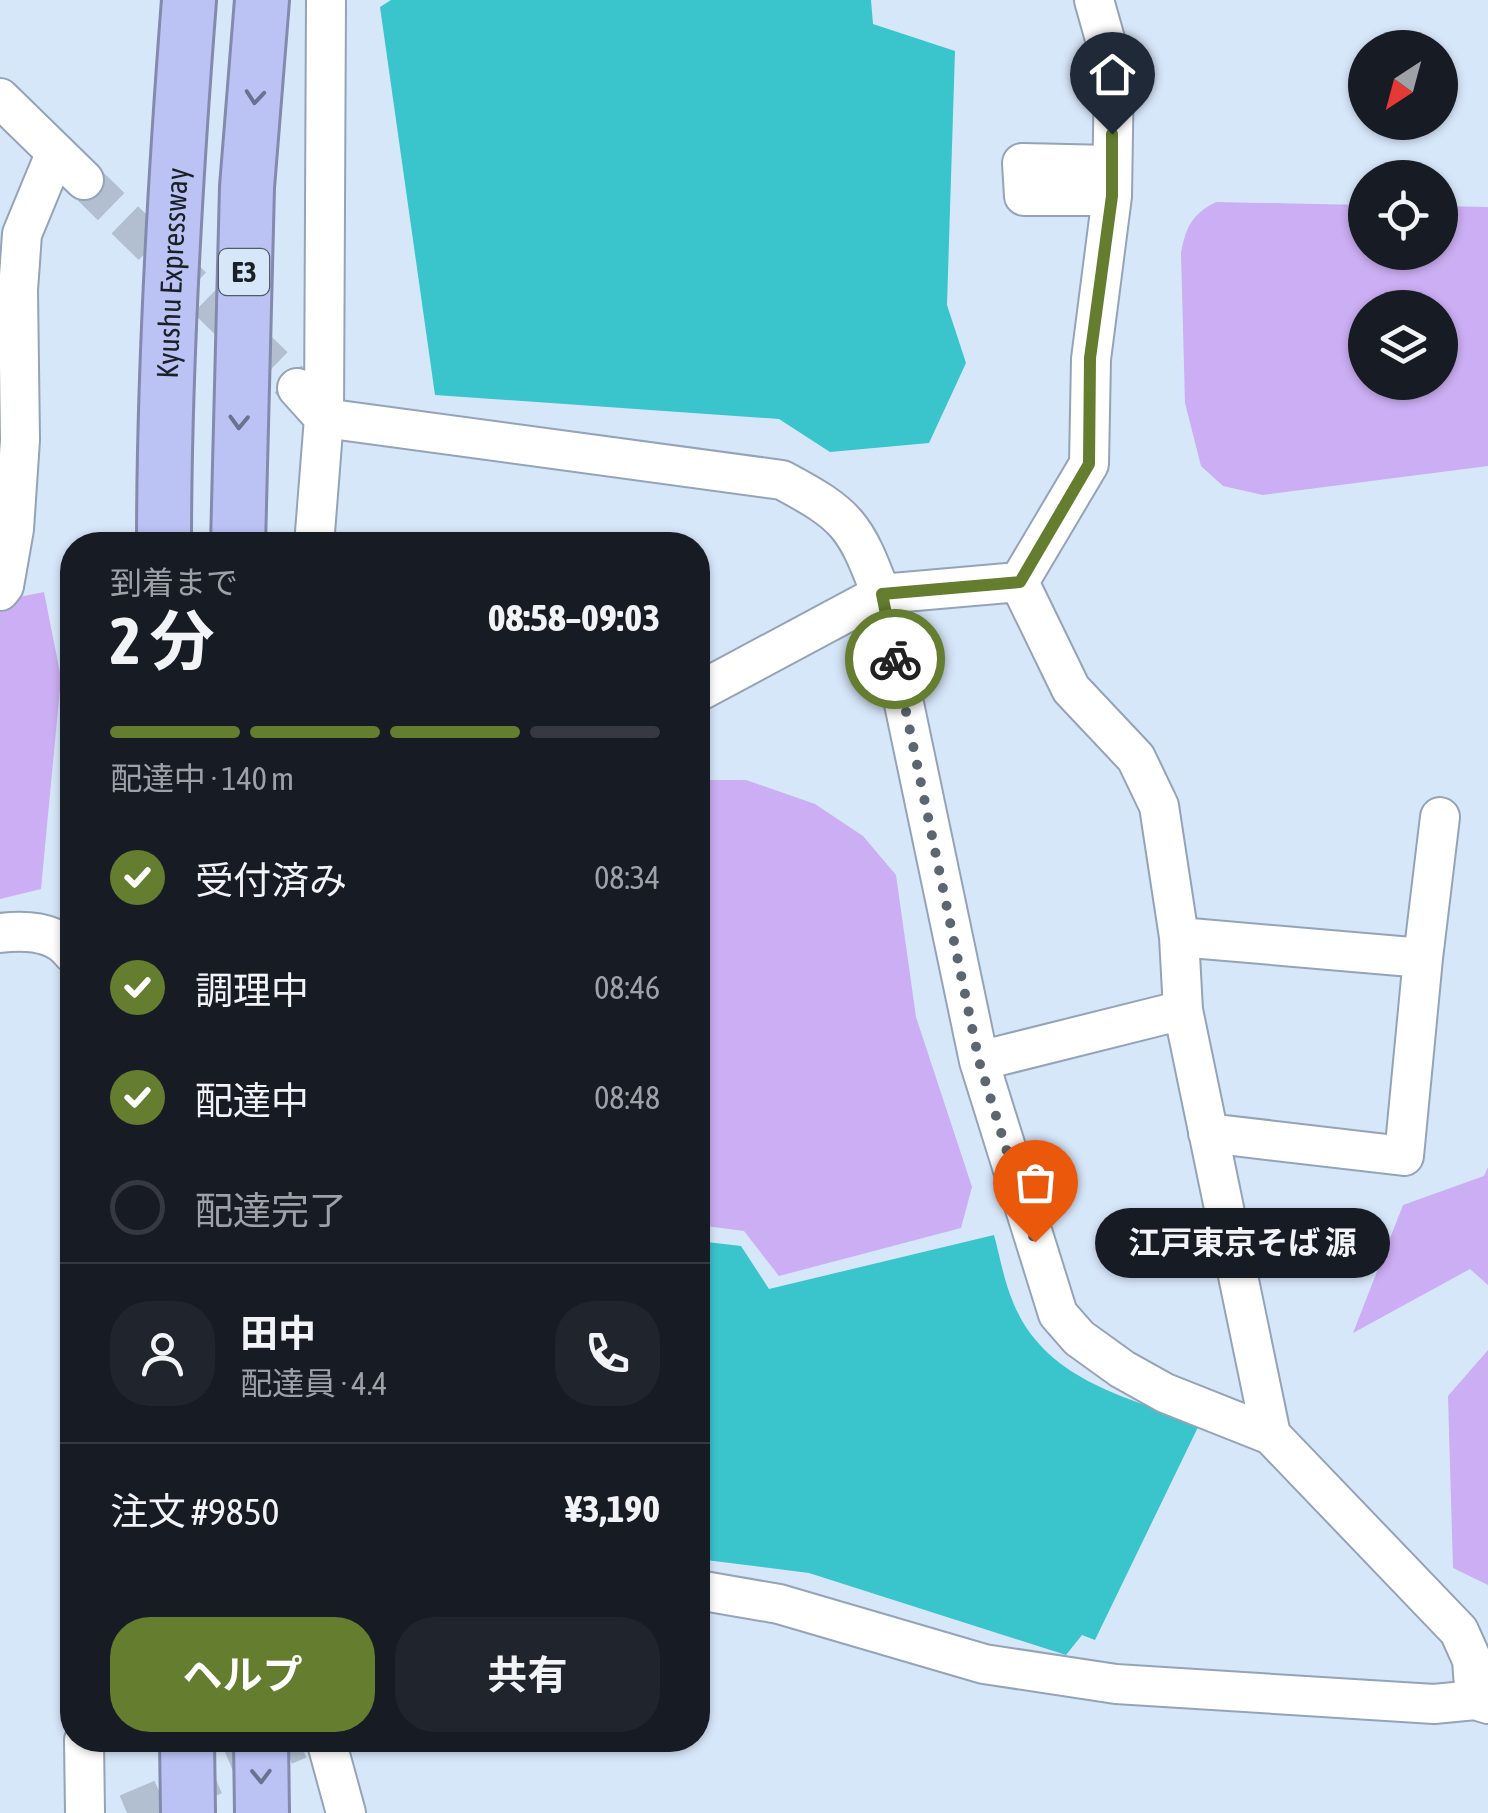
<!DOCTYPE html>
<html lang="ja">
<meta charset="utf-8">
<style>
body{margin:0;font-family:"Asap Condensed","Noto Sans JP",sans-serif;background:#20242c;color:#f1f3f6;height:100vh;display:flex;flex-direction:column;font-size:38px;white-space:nowrap}
*{box-sizing:border-box;margin:0}
p{font-size:32px;color:#9ea1a6}
.icon{flex:none;width:55px;height:55px;fill:none;stroke:currentColor;stroke-width:2;stroke-linecap:round;stroke-linejoin:round}
.map{position:relative;flex:1;overflow:hidden}
.details{position:absolute;left:60px;top:532px;width:650px;height:1220px;display:flex;flex-direction:column;background:#171b24;border-radius:40px;box-shadow:0 2px 8px #0004}
.details>*{flex:none}
.needle{width:65px;rotate:216deg}
.buttons{position:absolute;left:1348px;top:30px;display:grid;gap:20px}
.buttons a{display:grid;place-items:center;width:110px;height:110px;border-radius:50%;background:#171b24;box-shadow:0 2px 8px #0004;font-size:50px}
.pin{position:absolute;display:grid;place-items:center;width:85px;height:85px;color:#fff;margin:-102px -42px;border-radius:50% 50% 50% 0;rotate:-45deg;box-shadow:0 0 10px #0007}
.pin .icon{rotate:45deg}
.courier{position:absolute;display:grid;place-items:center;width:100px;height:100px;margin:-50px;border:8px solid #647d2f;border-radius:50%;background:#fff;color:#222;box-shadow:0 2px 12px #0007}
.bubble{position:absolute;height:70px;border-radius:35px;background:#171b24;box-shadow:0 2px 8px #0004;font-size:32px;font-weight:700;line-height:70px;text-align:center}
.head em{font-style:normal;font-weight:700}
.head div{display:flex;flex-direction:column-reverse}
.head{display:flex;align-items:center;justify-content:space-between;height:170px;padding:0 50px}
h1{font-size:65px;font-weight:700;line-height:75px}
.bar{display:grid;grid-template-columns:repeat(4,1fr);gap:15px 10px;align-content:center;height:120px;padding:0 50px}
.bar i{height:12px;border-radius:8px;background:#363941}
.bar .selected{background:#647d2f}
.bar p{grid-column:span 4}
.line{display:flex;align-items:center;gap:25px;padding:0 50px;border-top:2px solid #363941}
.line div{flex:1}
.round{display:grid;place-items:center;flex:none;width:105px;height:105px;border-radius:40px;background:#20242c}
ol{padding:0 50px;list-style:none}
li{display:flex;align-items:center;gap:30px;height:110px}
li p{margin-inline-start:auto}
li .icon{padding:10px;border-radius:50%;background:#647d2f;color:#fff;stroke-width:4}
li:last-child{color:#9ea1a6}
li i{width:55px;height:55px;border:5px solid #363941;border-radius:50%}
.primary-button{display:flex;gap:20px;margin-top:auto;padding:20px 50px}
.primary-button a{flex:1;height:115px;border-radius:40px;background:#647d2f;color:#fff;font-size:40px;font-weight:700;line-height:115px;text-align:center}
.primary-button a+a{background:#20242c;color:#f1f3f6}
.map>svg:first-child{display:block}
</style>
<div class="map">
<svg width="1488" height="1813" viewBox="0 0 1488 1813">
<rect width="100%" height="100%" fill="#d7e7fa"/>
<path fill="#cbaef3" fill-rule="evenodd" d="M1216,202L1365,205V252H1440V206L1488,207V466L1263,495L1223,486L1201,466L1185,403L1181,253C1186,227 1192,214 1216,202ZM1365,308H1440V382H1365Z
M44,592L61,678L41,889L0,899V601Z
M698,780H746L815,804L863,836L896,875L916,1017L972,1187L961,1228L779,1276L744,1231L698,1225Z
M1488,1167V1285L1470,1269L1353,1333L1403,1205L1484,1176Z
M1488,1350V1585L1453,1568L1448,1396Z"/>
<path fill="#3ac4cc" d="M391,0H871L873,24L955,51L947,305L966,363L929,443L830,452L779,419L435,395L380,7Z
M994,1235C1000,1257 1004,1281 1013,1302C1044,1380 1129,1399 1200,1423L1095,1640L1082,1635L1066,1655L809,1573L698,1559V1241L741,1246L769,1289Z"/>
<g fill="none" stroke-linecap="round" stroke-linejoin="round">
<path stroke="#b1bfd0" stroke-width="38" stroke-dasharray="38 19" stroke-linecap="butt" d="M84,180L297,388
M127,1813L299,1740"/>
<g stroke="#94a3b5" stroke-width="42">
<path id="minor" d="M0,98L84,180
M1111,165L1022,163L1024,196H1112
M297,388L324,418L782,480C848,515 855,525 881,594L979,1061L1058,1314L1079,1338L1122,1369L1165,1393L1271,1435L1459,1631L1472,1660L1475,1700
M314,545L324,418L326,0
M1019,582L1071,689L1136,758L1159,806L1179,937L1183,1010L1271,1435
M0,591L4,586L14,529L20,440L18,290L22,234L55,154
M698,692L881,594L1019,582L1089,464L1091,359L1112,196L1114,71L1094,0
M0,933C25,930 56,931 72,953
M1179,937L1423,958L1404,1156L1208,1133
M1423,958L1440,817
M979,1061L1183,1010
M698,1590L779,1604L984,1664L1116,1684L1434,1704L1475,1700L1488,1704
M84,1740L85,1813
M326,1740L346,1813"/>
</g>
<g stroke="#838aad" stroke-width="58">
<g id="highway">
<path id="s1" d="M164,545C164,363 175,181 189,0"/>
<path d="M238,545L247,187L262,0"/>
<path d="M187,1740L188,1813"/>
<path d="M261,1740L262,1813"/>
</g>
</g>
<use href="#minor" stroke="#fff" stroke-width="38"/>
<use href="#highway" stroke="#bbc3f5" stroke-width="52"/>
</g>
<defs><path id="oneway-chevron" d="M-2-3.5L2.5 0L-2 3.5" fill="none" stroke-width="1.6" stroke-linecap="round" stroke-linejoin="round" transform="scale(2.5)"/></defs>
<g stroke="#6a728e">
<use href="#oneway-chevron" transform="translate(255 97) rotate(95)"/>
<use href="#oneway-chevron" transform="translate(239 422) rotate(92)"/>
<use href="#oneway-chevron" transform="translate(261 1776) rotate(89)"/>
</g>
<g fill="none" stroke-linecap="round" stroke-linejoin="round">
<path stroke="#5c6670" stroke-width="10" stroke-dasharray="0 18" d="M895,659L979,1061L1035,1242"/>
<path stroke="#647d2f" stroke-width="12" d="M895,659L882,594L1020,582L1089,464L1090,358L1112,196V134"/>
</g>
<g text-anchor="middle" dominant-baseline="central" stroke-width="10" stroke-linejoin="round" paint-order="stroke">
<rect fill="#d7e7fa" stroke="#535c66" stroke-width="2.5" x="219" y="249" width="50" height="46" rx="8"/>
<g font-size="28" font-weight="bold" fill="#1a2026">
<text x="244" y="272">E3</text>
</g>
<g font-size="30" fill="#1a2026" stroke="#d7e7fa">
<text stroke="none"><textPath href="#s1" startOffset="272">Kyushu Expressway</textPath></text>
</g>
</g>
</svg>
<div class="buttons">
<a><svg class="needle" viewBox="-14 -14 28 28"><path d="M0-13l5 13h-10z" fill="#e53935"/><path d="M0 13l5-13h-10z" fill="#9ea1a6"/></svg></a>
<a><svg class="icon" aria-label="locate" viewBox="0 0 24 24"><circle cx="12" cy="12" r="6"/><path d="M12 2v4M12 18v4M2 12h4M18 12h4"/></svg></a>
<a><svg class="icon" aria-label="layers" viewBox="0 0 24 24"><path d="M12 4l9 5-9 5-9-5zM3 14l9 5 9-5"/></svg></a>
</div>
<div class="pin" style="left:1035px;top:1242px;background:#ea580c"><svg class="icon" aria-label="bag" viewBox="0 0 24 24"><path d="M5 8h14l-1 12H6zM9 8a3 3 0 0 1 6 0"/></svg></div>
<div class="pin" style="left:1112px;top:134px;background:#1f2937"><svg class="icon" aria-label="home" viewBox="0 0 24 24"><path d="M3 11l9-7 9 7M6 9v11h12V9"/></svg></div>
<div class="courier" style="left:895px;top:659px"><svg class="icon" aria-label="bike" viewBox="0 0 24 24"><circle cx="6" cy="16" r="4"/><circle cx="18" cy="16" r="4"/><path d="M6 16l4-8h5l3 8M10 8l3 8H6M13 5h3"/></svg></div>
<div class="bubble" style="left:1095px;top:1208px;width:295px">江戸東京そば 源</div>
<section class="details">
<div class="head"><div><h1>2 分</h1><p>到着まで</p></div><em>08:58–09:03</em></div>
<div class="bar"><i class="selected"></i><i class="selected"></i><i class="selected"></i><i></i><p>配達中 · 140 m</p></div>
<ol>
<li><svg class="icon" aria-label="check" viewBox="0 0 24 24"><path d="M5 12l5 5 9-10"/></svg>受付済み<p>08:34</p></li>
<li><svg class="icon" aria-label="check" viewBox="0 0 24 24"><path d="M5 12l5 5 9-10"/></svg>調理中<p>08:46</p></li>
<li><svg class="icon" aria-label="check" viewBox="0 0 24 24"><path d="M5 12l5 5 9-10"/></svg>配達中<p>08:48</p></li>
<li><i></i>配達完了</li>
</ol>
<div class="line" style="height:180px"><a class="round"><svg class="icon" aria-label="person" viewBox="0 0 24 24"><circle cx="12" cy="8" r="4"/><path d="M4 21q1-7 8-7t8 7"/></svg></a><div><b>田中</b><p>配達員 · 4.4</p></div><a class="round"><svg class="icon" aria-label="phone" viewBox="0 0 24 24"><path d="M5 4h4l2 5-3 2q2 4 5 5l2-3 5 2v4C11 20 4 13 5 4z"/></svg></a></div>
<div class="line" style="height:130px"><div>注文 #9850</div><b>¥3,190</b></div>
<div class="primary-button"><a>ヘルプ</a><a>共有</a></div>
</section>
</div>
